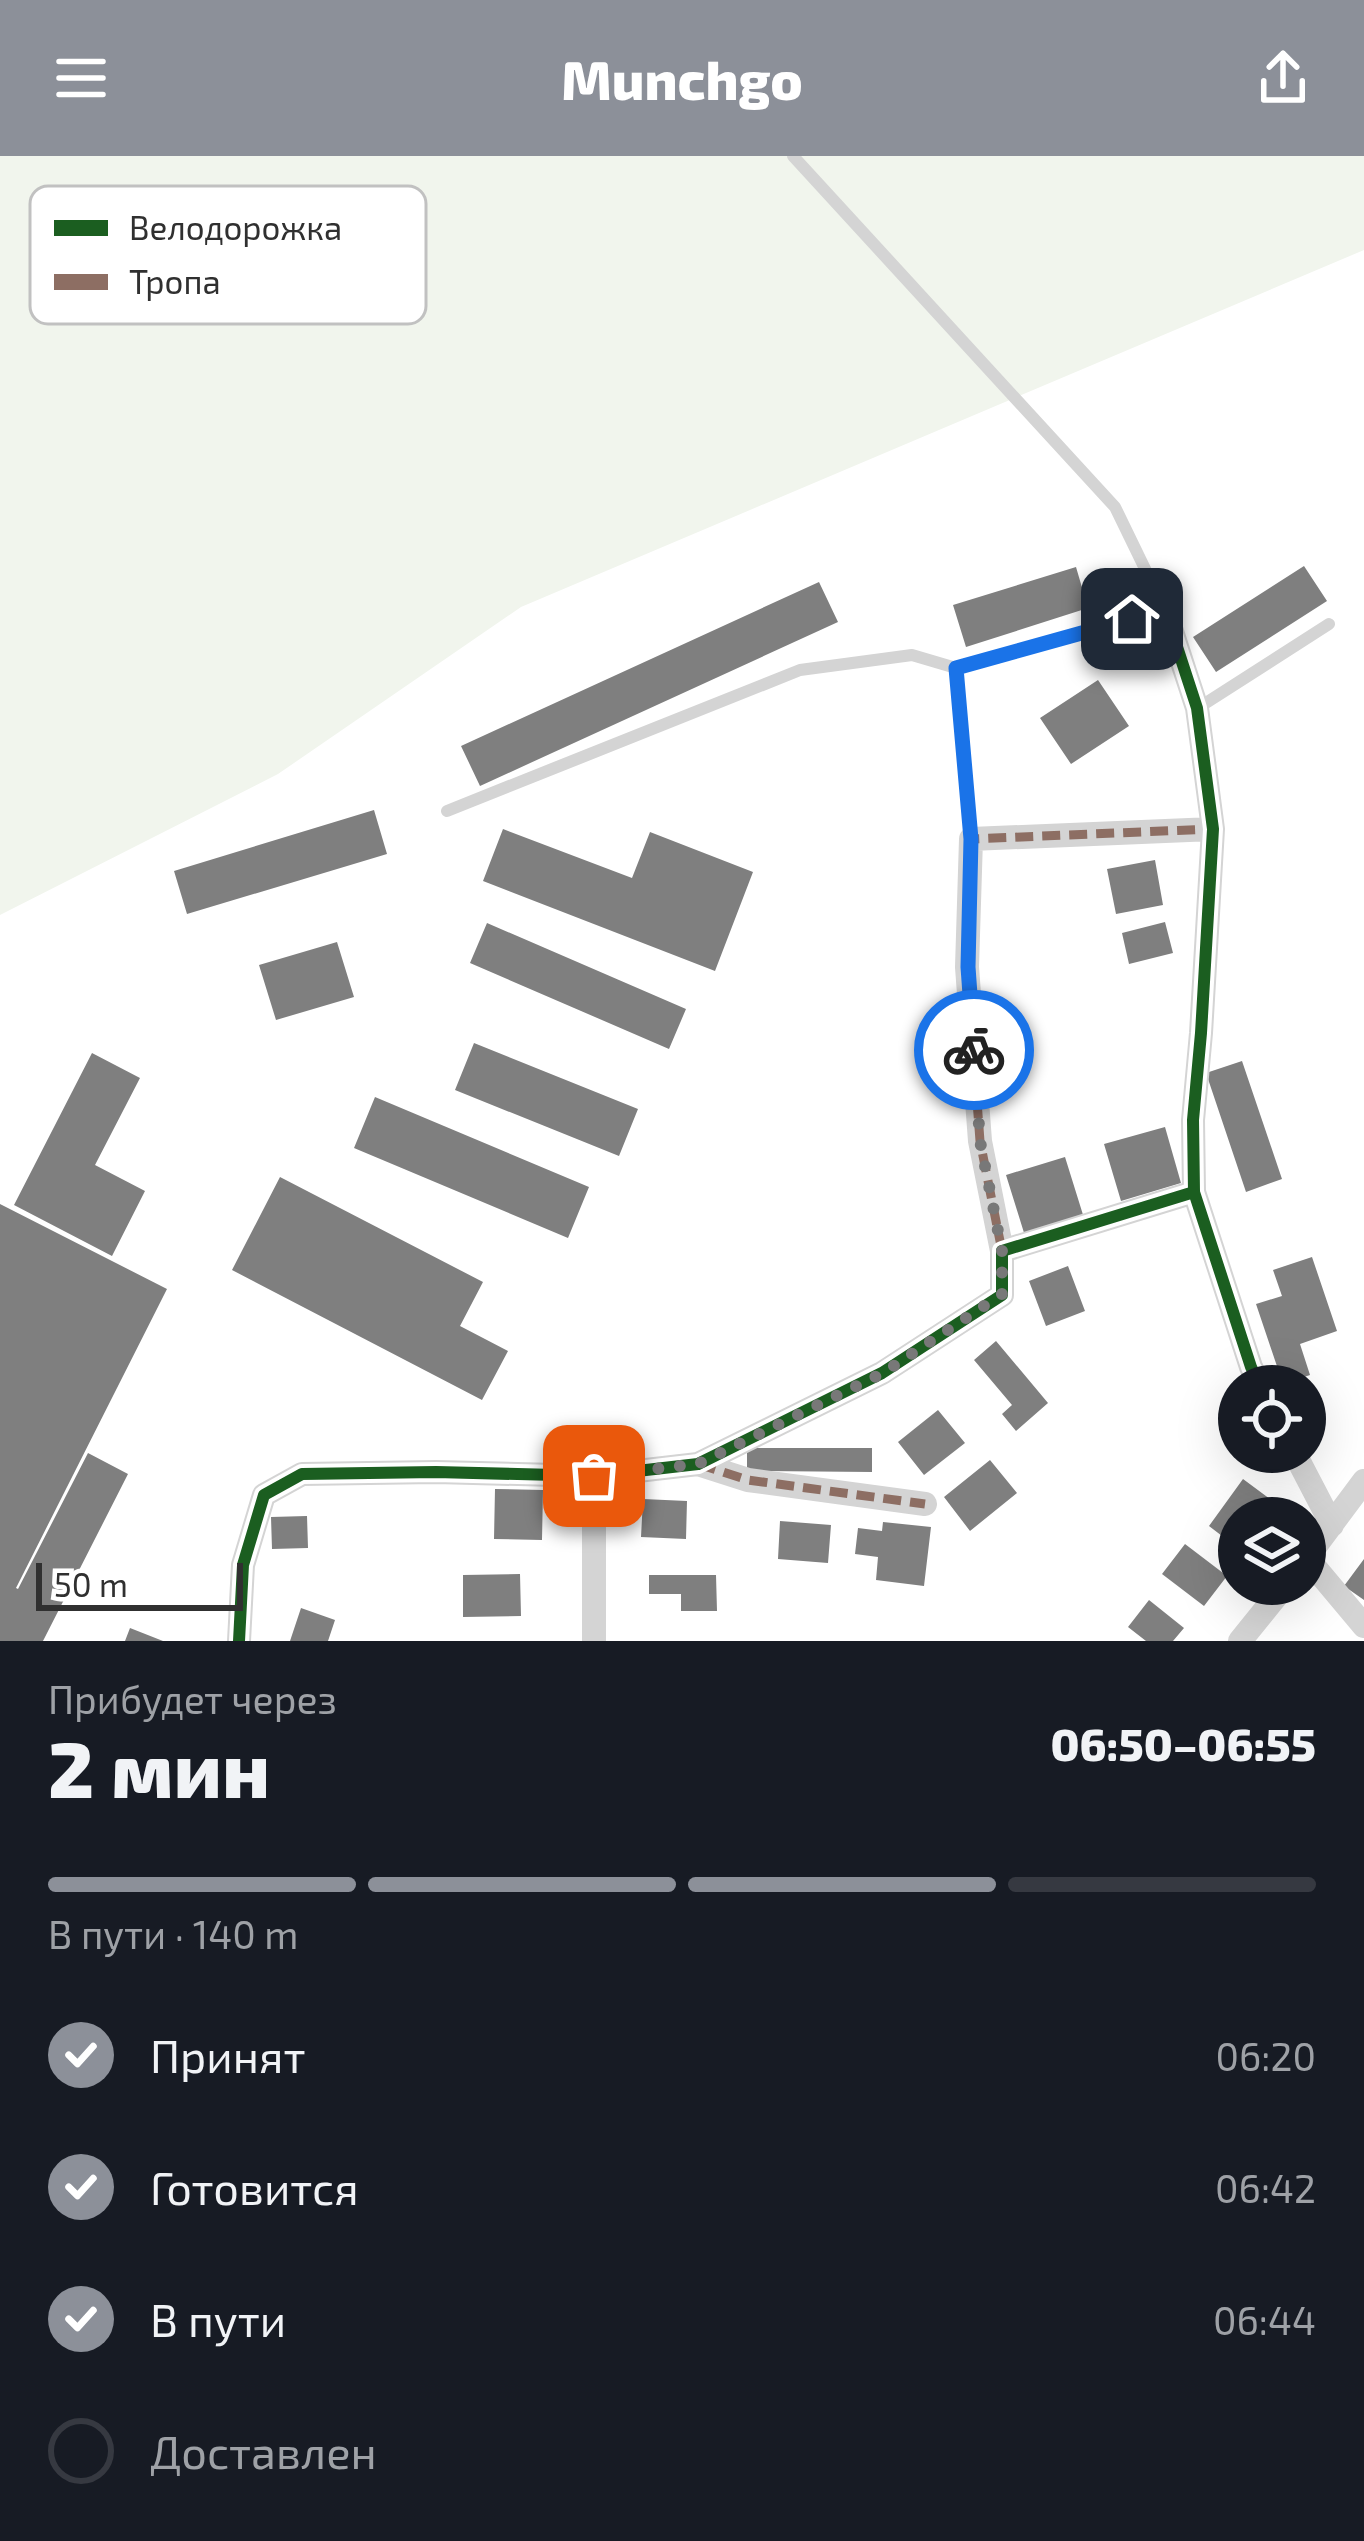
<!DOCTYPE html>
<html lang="ru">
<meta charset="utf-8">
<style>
body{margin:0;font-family:"Exo 2",sans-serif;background:#20242c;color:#f1f3f6;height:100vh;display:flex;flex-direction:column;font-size:45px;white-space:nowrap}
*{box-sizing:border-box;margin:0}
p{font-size:39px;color:#9ea1a6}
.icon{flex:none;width:66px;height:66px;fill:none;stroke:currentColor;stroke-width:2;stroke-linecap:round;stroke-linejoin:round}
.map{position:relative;height:1485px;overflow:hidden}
.drawer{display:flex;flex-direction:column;background:#171b24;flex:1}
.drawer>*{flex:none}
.controls{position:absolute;left:1218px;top:1209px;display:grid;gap:24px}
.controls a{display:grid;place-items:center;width:108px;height:108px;border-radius:50%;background:#171b24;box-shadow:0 12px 48px #0002;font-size:60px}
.scale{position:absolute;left:36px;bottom:30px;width:207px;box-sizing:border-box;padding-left:12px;border:6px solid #303030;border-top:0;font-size:33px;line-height:42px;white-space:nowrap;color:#303030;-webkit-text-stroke:9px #fff;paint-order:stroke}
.pin{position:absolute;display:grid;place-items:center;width:102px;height:102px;color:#fff;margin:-51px;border-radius:24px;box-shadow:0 6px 18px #0006}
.courier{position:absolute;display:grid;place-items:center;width:120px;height:120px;margin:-60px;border:9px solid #1a73e8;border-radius:50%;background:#fff;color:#222;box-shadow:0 3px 15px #0007}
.overview em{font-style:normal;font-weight:800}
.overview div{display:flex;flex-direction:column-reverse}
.overview{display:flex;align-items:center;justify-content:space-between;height:204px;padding:0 48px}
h1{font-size:78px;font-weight:800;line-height:90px}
.bar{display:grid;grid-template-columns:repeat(4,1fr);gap:18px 12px;align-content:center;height:144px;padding:0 48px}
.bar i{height:15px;border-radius:9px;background:#363941}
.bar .active{background:#8c9099}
.bar p{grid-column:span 4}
ol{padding:0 48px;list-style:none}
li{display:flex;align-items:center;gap:36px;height:132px}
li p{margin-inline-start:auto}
li .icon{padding:12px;border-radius:50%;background:#8c9099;color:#fff;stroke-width:4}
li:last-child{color:#9ea1a6}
li i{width:66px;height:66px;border:6px solid #363941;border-radius:50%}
header{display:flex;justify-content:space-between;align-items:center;height:156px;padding:0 48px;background:#8c9099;color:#fff;font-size:54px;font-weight:800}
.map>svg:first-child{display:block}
</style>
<header><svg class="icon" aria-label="menu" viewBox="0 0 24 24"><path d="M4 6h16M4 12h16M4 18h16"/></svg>Munchgo<svg class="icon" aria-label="share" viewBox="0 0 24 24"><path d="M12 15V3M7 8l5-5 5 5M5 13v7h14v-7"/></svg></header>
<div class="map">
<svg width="1364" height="1485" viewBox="0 0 1364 1485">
<rect width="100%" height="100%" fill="#fff"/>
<path fill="#f1f5ed" d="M0,0H1364V94L521,451L278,618L0,759Z"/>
<path fill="#7f7f7f" d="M1304,410L1327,445L1216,516L1193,481Z
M1076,411L1088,452L966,491L953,449Z
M819,426L838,466L480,630L461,590Z
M1098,524L1129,570L1071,608L1040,562Z
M374,654L387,698L187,758L174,715Z
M503,673L632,722L650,676L753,716L715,815L483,725Z
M1155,704L1163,749L1116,758L1107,713Z
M1165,766L1173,797L1129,808L1122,777Z
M487,767L686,853L669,893L470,807Z
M337,786L354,841L276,864L259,809Z
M474,887L638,953L619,1000L455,934Z
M92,897L140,922L95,1009L145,1035L112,1100L14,1049Z
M1242,905L1282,1023L1246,1036L1206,917Z
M375,941L589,1031L568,1082L354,992Z
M1165,971L1181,1027L1121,1045L1104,988Z
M1065,1001L1084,1062L1025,1080L1006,1019Z
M280,1021L483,1126L460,1170L508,1195L482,1244L232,1114Z
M0,1048L167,1133L16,1432L18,1433L88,1297L128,1318L43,1485H0Z
M1312,1101L1337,1175L1300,1188L1310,1219L1283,1228L1256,1148L1282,1140L1273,1114Z
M1068,1110L1085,1155L1046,1170L1029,1125Z
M996,1185L1048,1247L1016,1275L1002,1258L1012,1249L974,1204Z
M938,1254L965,1287L924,1319L898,1286Z
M747,1292H872V1316L747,1315Z
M990,1304L1017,1337L970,1375L944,1341Z
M1243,1323L1285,1354L1279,1362H1239V1393L1209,1370Z
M495,1333L543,1334L542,1384L494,1383Z
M643,1343L687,1345L686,1383L641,1381Z
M307,1360L308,1392L272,1393L271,1361Z
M780,1365L831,1369L828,1407L778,1403Z
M883,1366L931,1371L924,1430L876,1424L878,1401L855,1398L858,1372L882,1375Z
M1185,1388L1227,1420L1204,1450L1162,1418Z
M1364,1403V1444L1344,1430Z
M520,1418L521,1460L463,1461V1419Z
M649,1419H716L717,1455H681V1438H649Z
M1149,1444L1184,1472L1173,1485H1146L1128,1471Z
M301,1452L335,1464L328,1485H290Z
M130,1472L163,1485H125Z"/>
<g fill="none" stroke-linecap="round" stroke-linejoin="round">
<path stroke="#d4d4d4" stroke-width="12" d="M793,0L1115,351L1165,454L956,512L971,683
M1198,552L1329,468
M447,655L800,514L912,499L956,512"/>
<path stroke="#d4d4d4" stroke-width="24" d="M1165,454L1197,552L1213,673L1201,877L1193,964L1194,1036L1251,1211L1260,1230
M1002,1095L980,985L967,811L971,683L1213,673
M1294,1296L1332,1369
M698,1308L748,1324L925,1348
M594,1320V1485
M1307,1402L1364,1470
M1305,1404L1364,1325
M239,1485L243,1409L264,1339L302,1318L436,1316L594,1320L698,1308L882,1217L1002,1139V1095L1194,1036
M1240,1485L1286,1428"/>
<path stroke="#8d6e63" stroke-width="9" stroke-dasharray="18 9" stroke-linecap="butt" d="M1002,1095L980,985L967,811L971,683L1213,673
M698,1308L748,1324L925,1348"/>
<g stroke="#fff" stroke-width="20">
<path id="cycleway" d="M1165,454L1197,552L1213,673L1201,877L1193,964L1194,1036L1251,1211L1260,1230
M239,1485L243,1409L264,1339L302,1318L436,1316L594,1320L698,1308L882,1217L1002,1139V1095L1194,1036"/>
</g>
<use href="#cycleway" stroke="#1b5e20" stroke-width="12"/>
</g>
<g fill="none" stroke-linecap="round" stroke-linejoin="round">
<path stroke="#787878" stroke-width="12" stroke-dasharray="0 21.6" d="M594,1320L698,1308L883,1217L1002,1138V1095L980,985L974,894"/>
<path stroke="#1a73e8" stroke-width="15" d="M974,894L968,811L971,683L956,512L1132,463"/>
</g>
<rect x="30" y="30" width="396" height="138" rx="18" fill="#fff" stroke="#c1c1c1" stroke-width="3"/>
<rect x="54" y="64" width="54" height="16" fill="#1b5e20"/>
<rect x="54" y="118" width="54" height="16" fill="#8d6e63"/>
<g font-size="33" fill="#303030">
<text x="129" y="84">Велодорожка</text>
<text x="129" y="138">Тропа</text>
</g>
</svg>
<div class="controls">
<a><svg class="icon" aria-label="locate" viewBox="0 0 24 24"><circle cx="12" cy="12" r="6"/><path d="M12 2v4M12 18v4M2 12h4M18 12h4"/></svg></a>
<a><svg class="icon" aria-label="layers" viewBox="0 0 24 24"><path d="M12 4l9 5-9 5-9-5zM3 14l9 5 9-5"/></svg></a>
</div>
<div class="scale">50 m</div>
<div class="pin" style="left:594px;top:1320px;background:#ea580c"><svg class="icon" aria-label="bag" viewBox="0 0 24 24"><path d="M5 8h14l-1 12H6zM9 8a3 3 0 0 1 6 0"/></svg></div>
<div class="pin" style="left:1132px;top:463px;background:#1f2937"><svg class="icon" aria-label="home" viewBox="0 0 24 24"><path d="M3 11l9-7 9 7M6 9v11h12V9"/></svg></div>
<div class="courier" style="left:974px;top:894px"><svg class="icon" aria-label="bike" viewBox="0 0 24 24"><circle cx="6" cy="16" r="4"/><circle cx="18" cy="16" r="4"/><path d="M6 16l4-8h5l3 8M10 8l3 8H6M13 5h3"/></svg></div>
</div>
<section class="drawer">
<div class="overview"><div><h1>2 мин</h1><p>Прибудет через</p></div><em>06:50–06:55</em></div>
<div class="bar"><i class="active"></i><i class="active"></i><i class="active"></i><i></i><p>В пути · 140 m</p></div>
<ol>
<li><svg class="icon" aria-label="check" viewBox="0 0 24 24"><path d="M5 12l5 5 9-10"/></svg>Принят<p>06:20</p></li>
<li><svg class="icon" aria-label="check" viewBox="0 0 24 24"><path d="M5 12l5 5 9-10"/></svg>Готовится<p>06:42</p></li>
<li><svg class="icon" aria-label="check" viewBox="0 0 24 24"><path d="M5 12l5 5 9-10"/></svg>В пути<p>06:44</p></li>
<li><i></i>Доставлен</li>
</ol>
</section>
